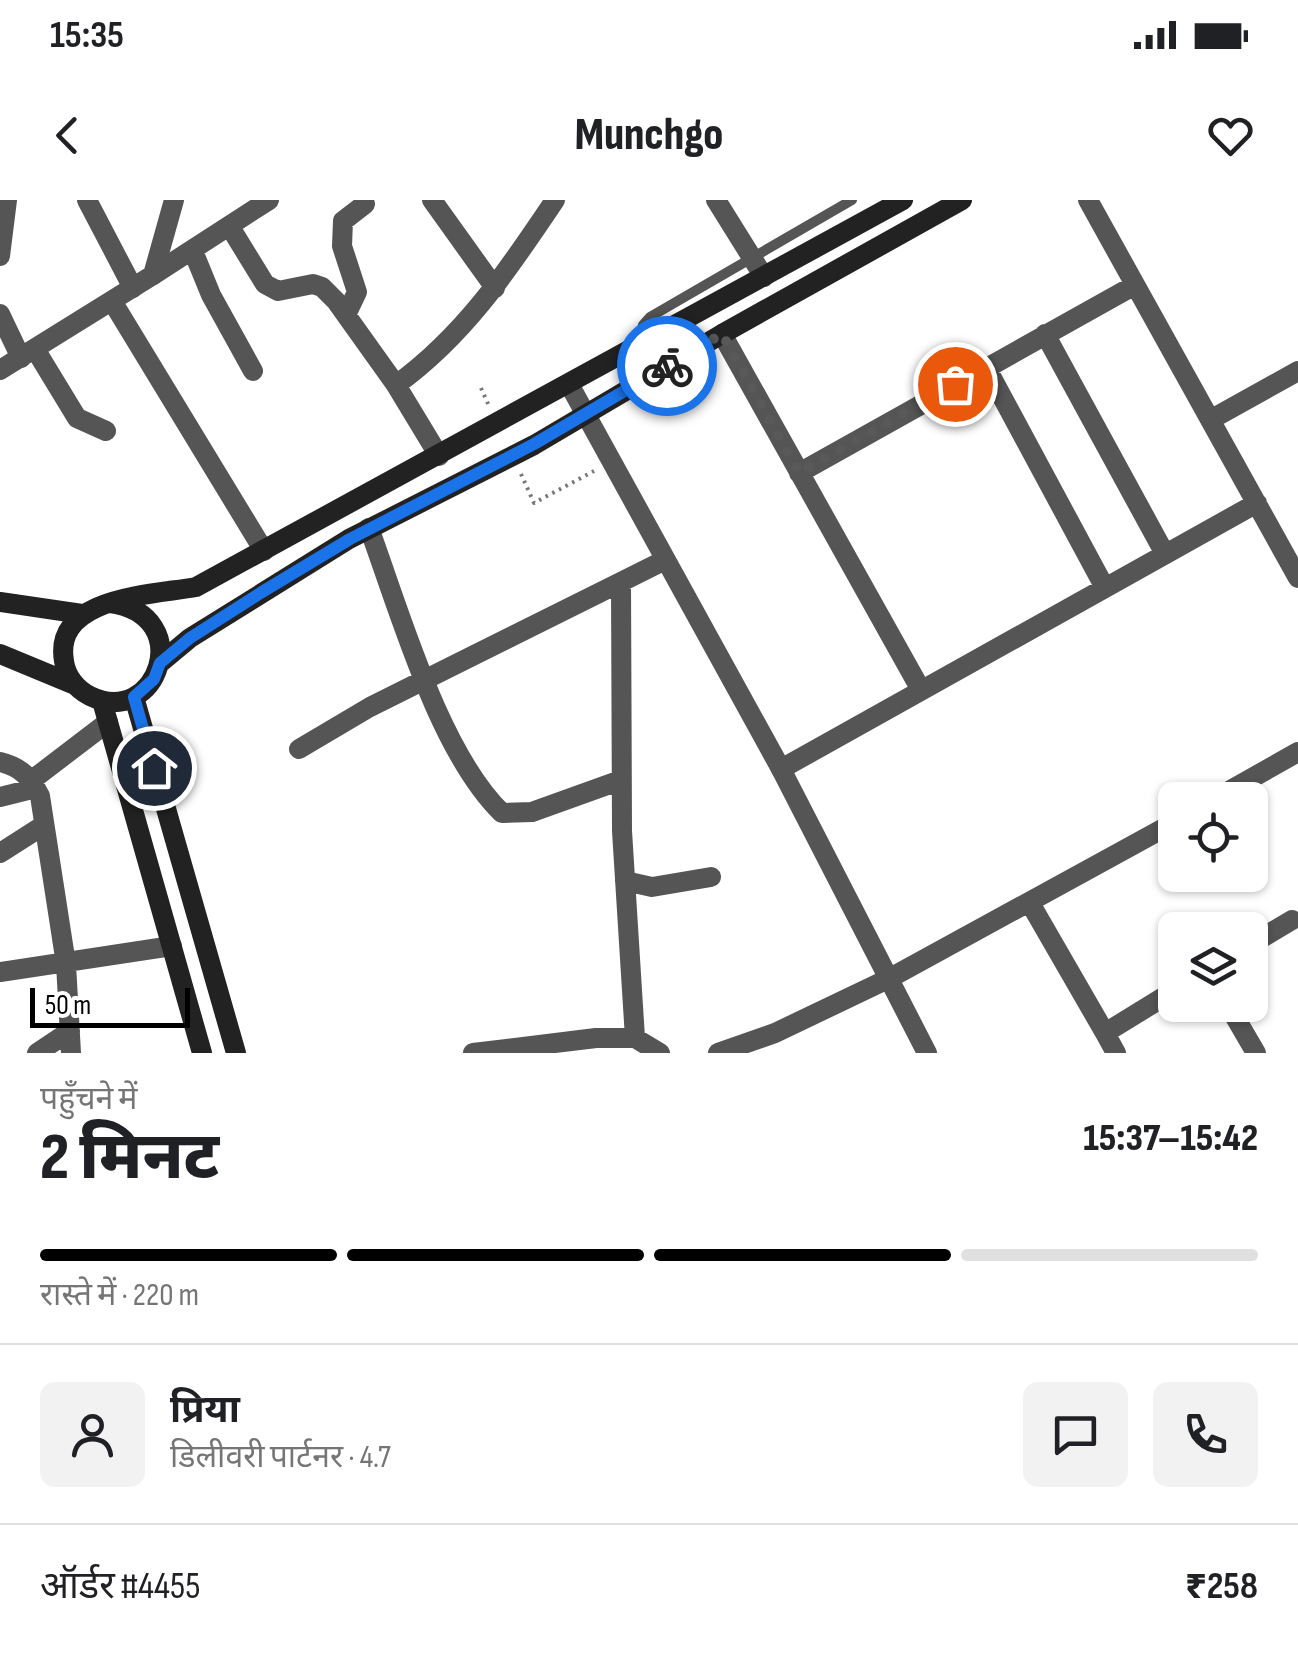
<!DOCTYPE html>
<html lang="hi">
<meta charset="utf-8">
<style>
body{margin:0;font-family:"Sofia Sans Condensed","Noto Sans Devanagari",sans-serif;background:#f2f2f2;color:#202124;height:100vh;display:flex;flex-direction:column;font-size:38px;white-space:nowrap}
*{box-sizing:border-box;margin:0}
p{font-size:32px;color:#757577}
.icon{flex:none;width:55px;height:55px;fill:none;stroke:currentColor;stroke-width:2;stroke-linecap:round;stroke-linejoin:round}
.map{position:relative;height:853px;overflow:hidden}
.drawer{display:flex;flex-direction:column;background:#fff;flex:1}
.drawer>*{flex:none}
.buttons{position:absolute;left:1158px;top:582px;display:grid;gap:20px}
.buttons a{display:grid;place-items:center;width:110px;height:110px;border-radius:15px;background:#fff;box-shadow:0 2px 8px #0004;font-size:50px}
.scale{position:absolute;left:30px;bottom:25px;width:160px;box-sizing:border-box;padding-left:10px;border:5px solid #000;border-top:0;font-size:28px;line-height:35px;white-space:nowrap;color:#000;-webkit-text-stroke:8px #fff;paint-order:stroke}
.pin{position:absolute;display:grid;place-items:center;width:85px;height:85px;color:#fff;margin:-42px;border:5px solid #fff;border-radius:50%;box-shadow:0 2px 10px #0007}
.courier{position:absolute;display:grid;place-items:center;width:100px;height:100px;margin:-50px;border:8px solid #1a73e8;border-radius:50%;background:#fff;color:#222;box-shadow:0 2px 12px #0007}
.summary em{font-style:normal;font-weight:800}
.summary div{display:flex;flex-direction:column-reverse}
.summary{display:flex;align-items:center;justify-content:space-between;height:170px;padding:0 40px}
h1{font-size:65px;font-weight:800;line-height:75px}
.bar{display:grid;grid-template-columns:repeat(4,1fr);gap:15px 10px;align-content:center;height:120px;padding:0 40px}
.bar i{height:12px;border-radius:8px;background:#e0e0e0}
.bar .selected{background:#000}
.bar p{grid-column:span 4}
.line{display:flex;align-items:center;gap:25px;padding:0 40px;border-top:2px solid #e0e0e0}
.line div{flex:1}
.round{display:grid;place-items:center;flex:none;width:105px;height:105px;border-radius:15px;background:#f2f2f2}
.status{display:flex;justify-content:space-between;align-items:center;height:70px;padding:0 50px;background:#fff;direction:ltr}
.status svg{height:28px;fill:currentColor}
header{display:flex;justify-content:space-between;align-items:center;height:130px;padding:0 40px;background:#fff;font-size:45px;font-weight:800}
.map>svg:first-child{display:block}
</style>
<div class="status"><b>15:35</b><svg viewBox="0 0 49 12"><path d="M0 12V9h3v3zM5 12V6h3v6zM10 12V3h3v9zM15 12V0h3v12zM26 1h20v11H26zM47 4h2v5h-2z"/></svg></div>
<header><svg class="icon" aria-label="back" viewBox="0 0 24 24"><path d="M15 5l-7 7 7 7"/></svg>Munchgo<svg class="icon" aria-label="heart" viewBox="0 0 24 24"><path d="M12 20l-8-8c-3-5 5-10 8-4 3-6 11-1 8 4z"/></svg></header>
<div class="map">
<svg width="1298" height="853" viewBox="0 0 1298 853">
<rect width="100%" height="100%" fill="#fff"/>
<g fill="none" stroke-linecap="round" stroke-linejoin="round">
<path stroke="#777" stroke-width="4" stroke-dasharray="2.5 5" stroke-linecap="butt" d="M481,188L489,206
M521,274L534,303L594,271"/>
<path stroke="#555" stroke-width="10" d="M638,145L643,125L650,117L852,0"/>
<path stroke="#555" stroke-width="20" d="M87,0L133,88
M432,0L495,88
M716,0L764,77
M1088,0L1298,378
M230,27L265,84L278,91L313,84L322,87L336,101L396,185L439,256
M193,51L211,95L253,171
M0,56L7,0
M153,75L269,0
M112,101L264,351
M0,114L21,158
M346,115L357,92L342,46L343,21L365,4
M722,134L921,490
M1045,134L1165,354
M35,149L77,218L106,231
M986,167L1105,388
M396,185C465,135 508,70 555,0
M1210,220L1298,171
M799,273L1135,85
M369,328C400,412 439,552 502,613L532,612L621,580
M299,549L370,507L621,382
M0,562C21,567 30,577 40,596L66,764L71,853
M781,569L1257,303
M32,580L108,522
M0,597L36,588
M1213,600L1298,552
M0,653L44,625
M625,681L652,687L711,677
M1030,703L1105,833L1175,790
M1250,745L1292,720
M0,772L172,746
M1228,805L1256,853
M1105,833L1116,853
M635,838L622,631L621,382L665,360
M37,853L70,831
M473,853L596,838H635L660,853
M718,853L775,833L890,778L1175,622"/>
<path stroke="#555" stroke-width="20" d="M0,170L153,75L174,0
M569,184L781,569L927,853"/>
<path stroke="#222" stroke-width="20" d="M0,402L82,414
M110,403C198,415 157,529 90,496C76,489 66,476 64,461C53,396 153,395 196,387L903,0
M0,454L75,485
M160,463L190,438L349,339L534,245L722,134L962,0
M134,497L236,853
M102,501L202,853"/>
</g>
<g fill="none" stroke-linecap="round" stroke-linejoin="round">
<path stroke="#595959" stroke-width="10" stroke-dasharray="0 18" d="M667,166L722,134L799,273L955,184"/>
<path stroke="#1a73e8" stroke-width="12" d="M154,568L134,497L154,479L160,463L190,438L262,392L350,339L534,244L667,166"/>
</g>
</svg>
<div class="buttons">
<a><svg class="icon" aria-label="locate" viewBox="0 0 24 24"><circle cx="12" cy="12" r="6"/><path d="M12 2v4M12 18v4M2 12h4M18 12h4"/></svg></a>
<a><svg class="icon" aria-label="layers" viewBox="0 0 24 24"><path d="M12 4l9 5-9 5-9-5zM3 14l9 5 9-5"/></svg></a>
</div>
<div class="scale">50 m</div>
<div class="pin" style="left:955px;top:184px;background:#ea580c"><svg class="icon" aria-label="bag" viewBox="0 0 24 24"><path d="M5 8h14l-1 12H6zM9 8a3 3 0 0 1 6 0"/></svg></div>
<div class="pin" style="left:154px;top:568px;background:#1f2937"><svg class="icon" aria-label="home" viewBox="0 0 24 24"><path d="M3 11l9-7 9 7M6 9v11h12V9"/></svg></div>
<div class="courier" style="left:667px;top:166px"><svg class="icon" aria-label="bike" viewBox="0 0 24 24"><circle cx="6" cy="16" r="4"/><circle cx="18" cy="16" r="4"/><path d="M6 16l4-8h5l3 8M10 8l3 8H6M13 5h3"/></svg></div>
</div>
<section class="drawer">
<div class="summary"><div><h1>2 मिनट</h1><p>पहुँचने में</p></div><em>15:37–15:42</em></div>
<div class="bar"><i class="selected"></i><i class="selected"></i><i class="selected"></i><i></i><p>रास्ते में · 220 m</p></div>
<div class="line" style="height:180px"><a class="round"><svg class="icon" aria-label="person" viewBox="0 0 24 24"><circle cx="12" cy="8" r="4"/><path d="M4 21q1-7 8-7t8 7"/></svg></a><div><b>प्रिया</b><p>डिलीवरी पार्टनर · 4.7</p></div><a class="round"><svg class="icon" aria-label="chat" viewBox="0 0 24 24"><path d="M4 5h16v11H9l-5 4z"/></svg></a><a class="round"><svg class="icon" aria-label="phone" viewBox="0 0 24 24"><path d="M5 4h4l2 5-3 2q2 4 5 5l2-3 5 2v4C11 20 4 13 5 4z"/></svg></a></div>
<div class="line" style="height:130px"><div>ऑर्डर #4455</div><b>₹258</b></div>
</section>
